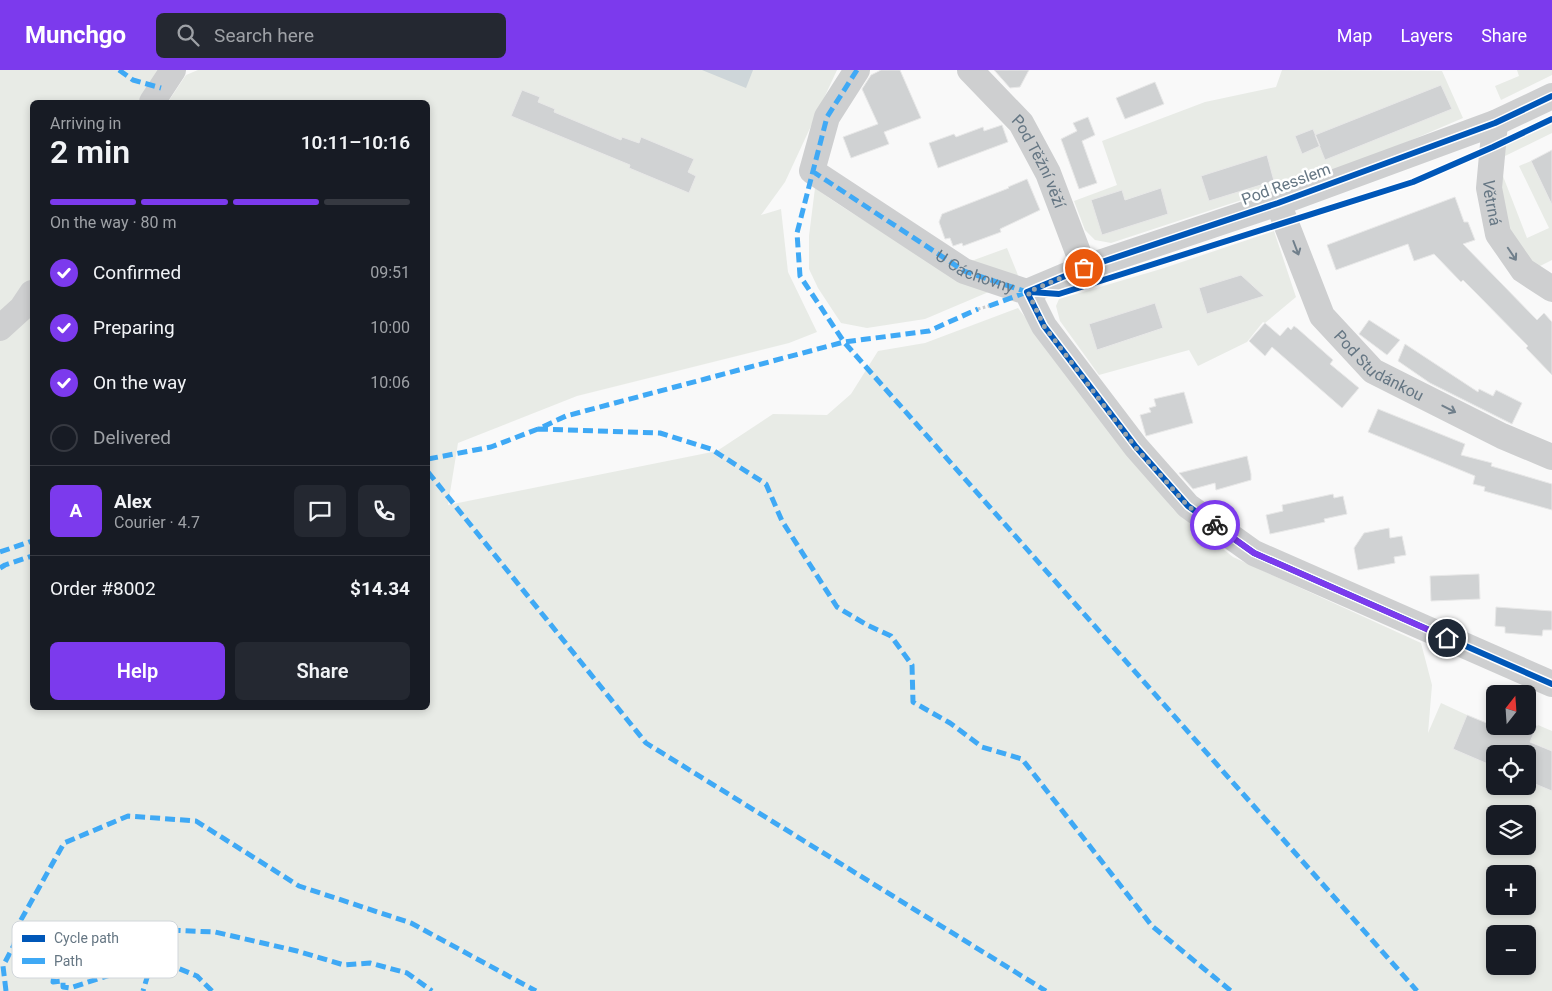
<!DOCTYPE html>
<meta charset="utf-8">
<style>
body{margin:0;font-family:Roboto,sans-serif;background:#242831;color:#f1f3f6;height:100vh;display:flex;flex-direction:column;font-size:19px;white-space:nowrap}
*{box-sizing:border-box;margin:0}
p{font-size:16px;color:#9ea1a6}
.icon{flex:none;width:28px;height:28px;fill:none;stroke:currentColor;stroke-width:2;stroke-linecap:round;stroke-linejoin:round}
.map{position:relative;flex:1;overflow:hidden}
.details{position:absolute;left:30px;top:30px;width:400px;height:610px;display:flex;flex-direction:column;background:#171b24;border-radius:8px;box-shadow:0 2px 8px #0003}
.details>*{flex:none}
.needle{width:32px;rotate:17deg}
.controls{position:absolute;left:1486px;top:615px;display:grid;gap:10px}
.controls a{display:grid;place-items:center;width:50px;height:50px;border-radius:8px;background:#171b24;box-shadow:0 2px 8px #0003;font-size:25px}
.pin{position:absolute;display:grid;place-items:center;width:42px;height:42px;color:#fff;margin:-21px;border:2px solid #fff;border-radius:50%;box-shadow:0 1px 5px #0007}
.courier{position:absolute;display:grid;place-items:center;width:50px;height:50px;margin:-25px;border:4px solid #7c3aed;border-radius:50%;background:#fff;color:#222;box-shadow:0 1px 6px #0007}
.summary em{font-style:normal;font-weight:600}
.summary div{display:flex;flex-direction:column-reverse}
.summary{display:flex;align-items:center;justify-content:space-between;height:85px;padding:0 20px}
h1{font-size:32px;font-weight:600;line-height:38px}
.bar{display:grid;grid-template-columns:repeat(4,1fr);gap:8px 5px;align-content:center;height:60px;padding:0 20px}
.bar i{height:6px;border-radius:4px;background:#363941}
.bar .selected{background:#7c3aed}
.bar p{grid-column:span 4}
.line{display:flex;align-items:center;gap:12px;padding:0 20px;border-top:1px solid #363941}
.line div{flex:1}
.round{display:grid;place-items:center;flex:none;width:52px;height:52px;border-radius:8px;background:#242831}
ol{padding:0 20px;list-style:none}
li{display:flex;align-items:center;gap:15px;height:55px}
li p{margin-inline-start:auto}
li .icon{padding:5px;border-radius:50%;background:#7c3aed;color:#fff;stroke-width:4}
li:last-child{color:#9ea1a6}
li i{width:28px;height:28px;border:2px solid #363941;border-radius:50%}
.button{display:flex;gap:10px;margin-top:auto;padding:10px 20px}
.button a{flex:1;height:58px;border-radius:8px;background:#7c3aed;color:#fff;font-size:20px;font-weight:600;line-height:58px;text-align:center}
.button a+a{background:#242831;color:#f1f3f6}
header{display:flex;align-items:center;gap:30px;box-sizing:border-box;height:70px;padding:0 25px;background:#7c3aed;color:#fff}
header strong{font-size:24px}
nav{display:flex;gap:28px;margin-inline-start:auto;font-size:18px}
.search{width:350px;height:45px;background:#242831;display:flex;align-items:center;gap:12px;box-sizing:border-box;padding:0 18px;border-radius:8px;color:#9ea1a6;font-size:19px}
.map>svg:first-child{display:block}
</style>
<header>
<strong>Munchgo</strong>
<div class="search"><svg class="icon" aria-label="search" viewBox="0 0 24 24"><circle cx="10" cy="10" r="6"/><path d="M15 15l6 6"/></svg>Search here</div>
<nav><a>Map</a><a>Layers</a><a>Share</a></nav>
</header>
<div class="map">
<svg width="1552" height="921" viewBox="0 0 1552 921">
<rect width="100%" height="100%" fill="#f9f9f9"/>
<path fill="#e8ebe6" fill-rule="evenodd" d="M0,0H168L148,32H32V214L0,252Z
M198,0H837L785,112L761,145L781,139L788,202L817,262L789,273L577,326L458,373L448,435L717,381L773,344L827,345L851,324L878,281L925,273L1018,238L1173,439L1233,487L1421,573L1432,615L1428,663L1441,633L1467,645L1495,697V716H1528V711L1552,721V921H0V267L32,233V638H428V32H168L186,5ZM1495,744H1528V776H1495ZM1495,804H1528V836H1495ZM1495,864H1528V896H1495Z
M1282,0L1442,1L1463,48L1393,78L1330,101L1111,173L1095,170L1085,160L1074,131L1117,115L1102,71L1205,32L1276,17Z
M1517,0H1552V5L1501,30L1495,16L1519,6Z
M1552,53V63L1505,86L1501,101L1527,168L1549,158L1519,96L1531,91L1552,135V190L1534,199C1500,170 1485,116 1501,75Z
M815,118C871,158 931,189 991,221L925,249L867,258L841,253L818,218L809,199V166Z
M1274,161L1296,227L1265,253L1263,252L1247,272L1198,296L1189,280L1099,305L1060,251L1056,236L1059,229L1161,199Z
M1007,178L1020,210L963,194Z
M1538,655L1552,661V681L1529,671Z"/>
<path fill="#ced6d9" d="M702,0H753L746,18Z"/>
<path fill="#d0d2d3" stroke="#e8e8e8" d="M881,0H900L921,48L884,62L889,74L851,88L843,67L878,54L862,19L871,5Z
M994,0H1029L1020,17L1010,18Z
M1155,12L1164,34L1125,49L1116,28Z
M1441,15L1452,39L1325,90L1315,65Z
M522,20L540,27L538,32L555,39L554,42L621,70L622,67L639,73L641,67L694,89L688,102L696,106L689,123L629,98L630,95L511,46Z
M1088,47L1095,65L1082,71L1097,113L1079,119L1061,69L1077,61L1073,53Z
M1002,55L1008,72L938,98L929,73L954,64L956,67L983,57L984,61Z
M1313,59L1320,76L1302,84L1295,66Z
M1552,80V135L1531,91Z
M1267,85L1274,111L1209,131L1201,106Z
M1027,109L1040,140L1000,159L1001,162L963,176L962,173L953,176L950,168L945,169L939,152L942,144L1009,118L1008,117Z
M1161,118L1168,144L1102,165L1091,130L1122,120L1125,130Z
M1455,127L1464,152H1468L1475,170L1463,174L1537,250L1544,243L1552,252V305L1526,278L1528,276L1476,223L1463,210L1461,212L1434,184L1414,191L1408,174L1336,200L1327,175Z
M1241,205L1264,226L1207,244L1199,218Z
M1155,233L1163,258L1097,280L1089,254Z
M1369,250L1400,270L1387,285L1359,264Z
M1265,253L1280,266L1288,257L1291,260L1294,256L1298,259L1333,290L1330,294L1359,318L1342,338L1272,277L1265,286L1249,271Z
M1405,274L1478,322L1479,319L1493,326L1496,320L1522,333L1512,354L1430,313L1398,291Z
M1184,322L1193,353L1146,366L1140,345L1151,342L1149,338L1156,336L1154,329Z
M1378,339L1465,374L1461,385L1492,393L1491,396L1552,414V440L1484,421L1485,417L1473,414L1475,406L1368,362Z
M1247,386L1251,404V410L1216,420L1215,413L1193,419L1179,403Z
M1333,424L1334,428L1343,426L1347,444L1324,449L1325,452L1270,464L1266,445L1283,441L1282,435Z
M1389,458L1390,468L1402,466L1406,485L1394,487L1395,493L1358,500L1354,478L1364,463Z
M1479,504L1480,529L1431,531L1430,506Z
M1496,537L1552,541V560H1543L1542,566L1505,563V557L1495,556Z
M1467,645L1511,663L1514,656H1537L1530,672L1552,681V721L1528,711V684H1495V697L1453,679Z"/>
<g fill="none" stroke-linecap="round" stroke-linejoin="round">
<path stroke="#cbcccd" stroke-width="3" stroke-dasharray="2.5 2.5" stroke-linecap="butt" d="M978,239L989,236"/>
<g stroke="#cecfd0" stroke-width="26">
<path id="s1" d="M857,0L827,47L812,101L964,201L1027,222L1044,256L1136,377L1188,436L1254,483L1552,614"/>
<path id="s2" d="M970,0L1021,53L1048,103L1084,198"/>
<path d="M152,32L173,0"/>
<path id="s3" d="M1495,53L1489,118L1498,164L1523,200L1552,219"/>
<path id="s4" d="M1278,133L1322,246L1373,301L1502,366L1552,387"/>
<path d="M1027,222L1084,198L1278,133L1495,53L1552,26"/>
<path d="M0,258L22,238L32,223"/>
</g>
<path stroke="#3fa9f5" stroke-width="5" stroke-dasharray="10 5" stroke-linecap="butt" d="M119,0L133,10L161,18
M857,0L827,47L797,163L800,206L844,272L1417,921
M812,101L964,201L1027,222
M989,236L1027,222
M538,359L660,363L711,379L766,414L782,451L837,537L867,555L891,566L912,595L913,632L950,653L982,677L1022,689L1152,856L1231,921
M428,389L491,377L538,359L566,346L844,272L929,261L978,239
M428,402L646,673L1046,921
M0,482L32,471
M0,498L5,495L32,486
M14,875L27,876L32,878L35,893L54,905L53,912L63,911V917L70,918L110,905L129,888H153L143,921
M6,921L3,896L14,875L17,857L64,773L128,746L196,751L299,816L411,853L536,921
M212,921L197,906L153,888C152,875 158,868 167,860L215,862L297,881L344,895L370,893L407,903L432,921"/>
<g stroke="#fff" stroke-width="9">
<path id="cycleway" d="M1027,222L1044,256L1136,377L1188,436L1254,483L1552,614
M1027,222L1084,198L1278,133L1495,53L1552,26
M1031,222L1059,224L1413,112L1493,77L1552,49"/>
</g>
<use href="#cycleway" stroke="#0057b8" stroke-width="6"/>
</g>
<defs><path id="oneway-shaft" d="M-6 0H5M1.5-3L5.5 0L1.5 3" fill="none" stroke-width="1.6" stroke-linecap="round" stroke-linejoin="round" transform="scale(1.25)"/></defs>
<g stroke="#707f8b">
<use href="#oneway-shaft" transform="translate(1296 178) rotate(69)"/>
<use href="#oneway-shaft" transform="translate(1512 184) rotate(56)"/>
<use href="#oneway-shaft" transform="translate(1449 339) rotate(27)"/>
</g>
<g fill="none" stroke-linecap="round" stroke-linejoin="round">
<path stroke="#99a4ac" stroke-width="5" stroke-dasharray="0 9" d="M1084,198L1028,222L1044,256L1136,378L1188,436L1215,455"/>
<path stroke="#7c3aed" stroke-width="6" d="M1215,455L1254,483L1447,568"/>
</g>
<g text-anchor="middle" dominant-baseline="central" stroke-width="5" stroke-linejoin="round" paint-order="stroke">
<g font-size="16" fill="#657683" stroke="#fff">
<text stroke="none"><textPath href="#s2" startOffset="116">Pod Těžní věží</textPath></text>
<text transform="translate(1286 114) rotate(-20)">Pod Resslem</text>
<text stroke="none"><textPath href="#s3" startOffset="80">Větrná</textPath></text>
<text stroke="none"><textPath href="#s1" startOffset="304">U Cáchovny</textPath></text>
<text stroke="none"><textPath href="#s4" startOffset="198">Pod Studánkou</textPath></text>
</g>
</g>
<rect x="12" y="851" width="166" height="57" rx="8" fill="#fff" stroke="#d1d6da" stroke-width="1"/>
<rect x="22" y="865" width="23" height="7" fill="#0057b8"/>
<rect x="22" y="888" width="23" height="6" fill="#3fa9f5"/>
<g font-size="14" fill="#657683">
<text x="54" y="873">Cycle path</text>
<text x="54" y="896">Path</text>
</g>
</svg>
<div class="controls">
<a><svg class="needle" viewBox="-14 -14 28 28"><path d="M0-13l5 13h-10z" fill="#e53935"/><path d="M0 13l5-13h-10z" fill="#9ea1a6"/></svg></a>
<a><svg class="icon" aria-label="locate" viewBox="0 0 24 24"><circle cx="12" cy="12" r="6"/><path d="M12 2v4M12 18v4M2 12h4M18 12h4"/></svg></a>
<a><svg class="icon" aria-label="layers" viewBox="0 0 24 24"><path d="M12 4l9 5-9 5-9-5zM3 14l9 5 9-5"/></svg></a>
<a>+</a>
<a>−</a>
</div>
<div class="pin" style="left:1084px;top:198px;background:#ea580c"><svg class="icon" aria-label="bag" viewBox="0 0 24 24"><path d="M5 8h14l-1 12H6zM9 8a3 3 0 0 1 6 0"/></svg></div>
<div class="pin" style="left:1447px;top:568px;background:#1f2937"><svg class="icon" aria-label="home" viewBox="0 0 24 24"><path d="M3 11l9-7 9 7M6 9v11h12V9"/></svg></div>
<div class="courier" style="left:1215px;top:455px"><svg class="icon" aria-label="bike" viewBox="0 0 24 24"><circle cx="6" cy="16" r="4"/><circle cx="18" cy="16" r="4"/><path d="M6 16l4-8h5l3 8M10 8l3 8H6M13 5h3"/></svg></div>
<section class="details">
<div class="summary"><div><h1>2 min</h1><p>Arriving in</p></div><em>10:11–10:16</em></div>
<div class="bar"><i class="selected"></i><i class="selected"></i><i class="selected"></i><i></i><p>On the way · 80 m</p></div>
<ol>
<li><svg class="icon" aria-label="check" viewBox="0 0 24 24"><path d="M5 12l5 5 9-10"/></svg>Confirmed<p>09:51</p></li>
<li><svg class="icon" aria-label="check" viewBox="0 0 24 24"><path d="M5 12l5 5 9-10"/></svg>Preparing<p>10:00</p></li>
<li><svg class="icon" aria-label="check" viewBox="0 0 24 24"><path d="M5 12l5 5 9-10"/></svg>On the way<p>10:06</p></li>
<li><i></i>Delivered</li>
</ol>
<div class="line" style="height:90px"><b class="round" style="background:#7c3aed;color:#fff">A</b><div><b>Alex</b><p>Courier · 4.7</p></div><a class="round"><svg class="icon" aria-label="chat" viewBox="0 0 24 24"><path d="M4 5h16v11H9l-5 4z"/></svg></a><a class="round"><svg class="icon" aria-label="phone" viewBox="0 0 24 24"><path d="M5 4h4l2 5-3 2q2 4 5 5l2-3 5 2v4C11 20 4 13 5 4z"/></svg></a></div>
<div class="line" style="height:65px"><div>Order #8002</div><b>$14.34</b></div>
<div class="button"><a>Help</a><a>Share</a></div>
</section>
</div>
